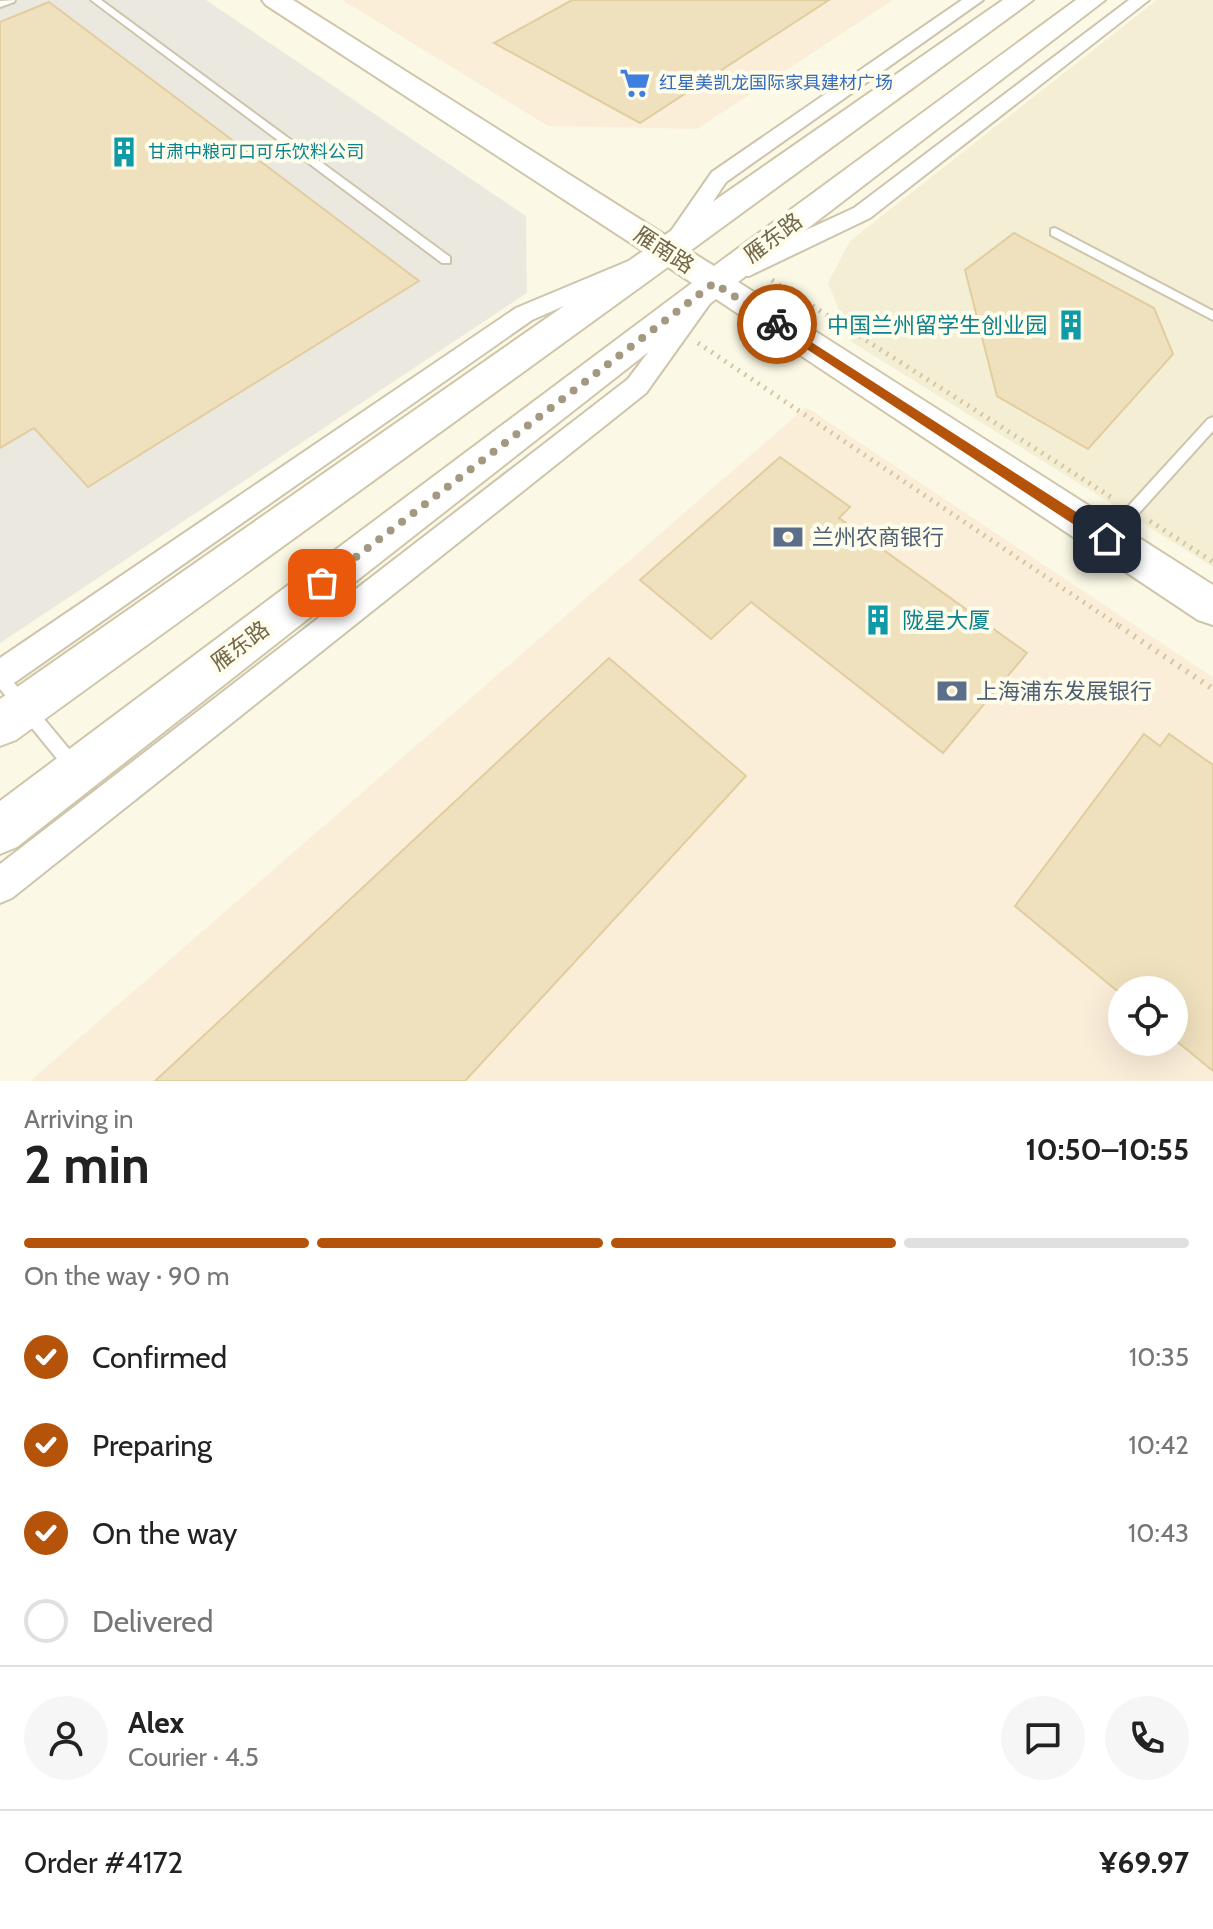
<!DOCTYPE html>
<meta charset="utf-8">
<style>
body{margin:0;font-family:Cabin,"Noto Sans SC",sans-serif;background:#f6f6f6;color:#222;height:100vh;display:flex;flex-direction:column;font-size:30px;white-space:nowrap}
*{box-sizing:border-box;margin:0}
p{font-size:26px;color:#767676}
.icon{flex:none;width:44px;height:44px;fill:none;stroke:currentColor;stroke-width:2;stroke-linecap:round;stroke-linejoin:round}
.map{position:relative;height:1081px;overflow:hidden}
.side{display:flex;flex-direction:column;background:#fff;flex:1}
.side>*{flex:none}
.buttons{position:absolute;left:1108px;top:976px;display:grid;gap:16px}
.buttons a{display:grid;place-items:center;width:80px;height:80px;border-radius:50%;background:#fff;box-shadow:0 8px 32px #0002;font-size:40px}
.pin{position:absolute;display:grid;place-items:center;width:68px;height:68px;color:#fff;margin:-34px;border-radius:16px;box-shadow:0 4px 12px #0006}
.courier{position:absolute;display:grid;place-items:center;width:80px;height:80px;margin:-40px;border:6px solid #b45309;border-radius:50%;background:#fff;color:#222;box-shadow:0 2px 10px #0007}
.overview em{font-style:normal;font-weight:700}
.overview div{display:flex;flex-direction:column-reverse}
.overview{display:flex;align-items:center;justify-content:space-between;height:136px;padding:0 24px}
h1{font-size:52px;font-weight:700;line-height:60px}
.bar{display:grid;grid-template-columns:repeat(4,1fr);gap:12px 8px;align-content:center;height:96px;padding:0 24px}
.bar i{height:10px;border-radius:6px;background:#e0e0e0}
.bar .selected{background:#b45309}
.bar p{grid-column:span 4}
.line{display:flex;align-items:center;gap:20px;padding:0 24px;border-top:2px solid #e0e0e0}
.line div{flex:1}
.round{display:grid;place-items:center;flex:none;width:84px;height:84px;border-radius:42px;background:#f6f6f6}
ol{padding:0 24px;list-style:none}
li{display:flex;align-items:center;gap:24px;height:88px}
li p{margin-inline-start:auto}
li .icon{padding:8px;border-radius:50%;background:#b45309;color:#fff;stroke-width:4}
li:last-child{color:#767676}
li i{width:44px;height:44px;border:4px solid #e0e0e0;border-radius:50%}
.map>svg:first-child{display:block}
</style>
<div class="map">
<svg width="1213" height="1081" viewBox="0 0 1213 1081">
<rect width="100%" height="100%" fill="#fbf9e5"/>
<path fill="#f3eed4" d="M1157,0H1213V567L852,342L828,283L850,241Z"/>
<path fill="#fbeed9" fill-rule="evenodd" d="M342,0H893L697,129L548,126Z
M806,407L1213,677V1081H30ZM1122,990H1174V1042H1122Z"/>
<path fill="#ebe9df" d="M0,0H206L526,216L527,293L0,643Z"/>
<path fill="#f0e1be" stroke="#e2cd9f" stroke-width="2" d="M572,0H829L640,123L494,43Z
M49,2L419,281L88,487L34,428L0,448V22Z
M1014,233L1154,308L1173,354L1088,449L997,396L965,270Z
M780,457L850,507L839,518L1027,653L943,753L751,602L711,639L640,580Z
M609,658L746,776L465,1081H155Z
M1144,734L1160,746L1169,734L1213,765V1071L1174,1039V990H1116L1015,906Z"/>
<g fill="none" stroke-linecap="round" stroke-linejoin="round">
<g stroke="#cdc4ac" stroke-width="4">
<path id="service" d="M15,0L14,2L0,7V1Z
M91,0H101L450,257V263H442Z
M1055,228L1213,311V320L1051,235V229Z
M1213,417V431L1112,543H1102L1100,539L1102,535L1208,419Z
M0,670L5,672L79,761L81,766L79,771L73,774L67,771L0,689Z"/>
</g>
<g stroke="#cdc4ac" stroke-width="4">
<path id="minor" d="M962,0H983L726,182L679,252H663L660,247L712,172Z
M1129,0H1149L870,218L749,276H733L730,270L733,264L854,208Z
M631,260L639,263L642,268L639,273L532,320L11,685L0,689V658L516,308Z
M704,287L712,289L716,295L646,393L12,898L0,903V864L628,379L696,289Z"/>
</g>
<g stroke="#cfc6a9" stroke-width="4">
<path id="secondary" d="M262,0H293L665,235L1003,0H1033L690,251L714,266L1076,0H1105L738,282L1213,585V625L1198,620L716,299L17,847L0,854V801L692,283L668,267L16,740L0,746V699L643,251L266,5Z"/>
</g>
<path stroke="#d5c5a1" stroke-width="5" stroke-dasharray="2 6" stroke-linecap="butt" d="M772,280L1114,499
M698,343L1122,628
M1150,521L1213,562"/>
<path stroke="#d5c5a1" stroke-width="6" stroke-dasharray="2 7" stroke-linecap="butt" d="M1119,626L1213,689"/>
<use href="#service" fill="#fff" fill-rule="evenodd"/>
<use href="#minor" fill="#fff" fill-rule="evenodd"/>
<use href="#secondary" fill="#fff" fill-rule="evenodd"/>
</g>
<path fill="#b45309" d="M777,320L1112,535V543H1102L773,327L772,324Z"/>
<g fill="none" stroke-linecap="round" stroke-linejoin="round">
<path stroke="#a39981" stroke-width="8" stroke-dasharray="0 14.4" d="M322,583L714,283L777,324"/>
</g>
<defs>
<g id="supermarket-bare" transform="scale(2.4)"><path d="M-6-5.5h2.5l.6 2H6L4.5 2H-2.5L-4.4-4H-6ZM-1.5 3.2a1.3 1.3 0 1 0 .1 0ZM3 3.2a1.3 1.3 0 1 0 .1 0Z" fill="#3f7fe0" stroke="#fefdeb" stroke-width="2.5" paint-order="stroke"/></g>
<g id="building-bare" transform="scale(2.4)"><path d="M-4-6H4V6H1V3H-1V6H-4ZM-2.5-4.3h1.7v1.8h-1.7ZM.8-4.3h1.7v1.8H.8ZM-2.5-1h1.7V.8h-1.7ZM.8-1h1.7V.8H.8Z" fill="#0f9aa8" stroke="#fefdeb" stroke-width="2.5" paint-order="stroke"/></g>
<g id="bank-bare" transform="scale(2.4)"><path d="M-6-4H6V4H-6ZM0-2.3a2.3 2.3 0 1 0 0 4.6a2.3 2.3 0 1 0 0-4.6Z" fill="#5c6f8a" stroke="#fefdeb" stroke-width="2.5" paint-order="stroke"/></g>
</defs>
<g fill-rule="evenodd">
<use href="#supermarket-bare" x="635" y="83"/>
<use href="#building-bare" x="124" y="152"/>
<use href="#building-bare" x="1071" y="325"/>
<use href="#bank-bare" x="788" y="537"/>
<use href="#building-bare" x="878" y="620"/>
<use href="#bank-bare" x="952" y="691"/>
</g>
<g text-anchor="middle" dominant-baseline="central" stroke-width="8" stroke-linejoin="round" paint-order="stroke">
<g font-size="18" fill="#366cbe" stroke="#fefdeb" text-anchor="start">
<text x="659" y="83">红星美凯龙国际家具建材广场</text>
</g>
<g font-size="18" fill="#0d838f" stroke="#fefdeb" text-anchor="start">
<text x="148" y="152">甘肃中粮可口可乐饮料公司</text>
</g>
<g font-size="22" fill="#73664b" stroke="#fefdeb">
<text transform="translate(773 238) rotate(-37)">雁东路</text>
<text transform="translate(664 250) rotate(33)">雁南路</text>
<text transform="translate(240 646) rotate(-37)">雁东路</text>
</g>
<g font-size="22" fill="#0d838f" stroke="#fefdeb" text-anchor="end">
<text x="1047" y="325">中国兰州留学生创业园</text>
<text x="902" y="620" text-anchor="start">陇星大厦</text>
</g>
<g font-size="22" fill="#4e5e75" stroke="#fefdeb" text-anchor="start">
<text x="812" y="537">兰州农商银行</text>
<text x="976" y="691">上海浦东发展银行</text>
</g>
</g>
</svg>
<div class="buttons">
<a><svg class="icon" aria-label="locate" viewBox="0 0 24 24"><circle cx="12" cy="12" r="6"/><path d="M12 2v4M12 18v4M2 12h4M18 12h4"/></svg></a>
</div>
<div class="pin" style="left:322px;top:583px;background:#ea580c"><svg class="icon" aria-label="bag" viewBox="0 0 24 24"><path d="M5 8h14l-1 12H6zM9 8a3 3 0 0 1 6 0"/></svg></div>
<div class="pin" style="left:1107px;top:539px;background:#1f2937"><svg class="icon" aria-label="home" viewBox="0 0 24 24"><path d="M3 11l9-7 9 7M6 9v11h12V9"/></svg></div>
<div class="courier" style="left:777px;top:324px"><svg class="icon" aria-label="bike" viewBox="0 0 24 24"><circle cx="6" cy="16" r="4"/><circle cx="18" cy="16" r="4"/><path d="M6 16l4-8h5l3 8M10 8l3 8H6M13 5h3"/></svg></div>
</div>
<section class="side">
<div class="overview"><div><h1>2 min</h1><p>Arriving in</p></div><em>10:50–10:55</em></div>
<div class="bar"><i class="selected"></i><i class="selected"></i><i class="selected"></i><i></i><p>On the way · 90 m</p></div>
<ol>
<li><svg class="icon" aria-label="check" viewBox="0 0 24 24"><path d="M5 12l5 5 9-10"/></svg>Confirmed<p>10:35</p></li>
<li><svg class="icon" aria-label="check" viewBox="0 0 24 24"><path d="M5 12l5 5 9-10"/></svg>Preparing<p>10:42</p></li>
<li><svg class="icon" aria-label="check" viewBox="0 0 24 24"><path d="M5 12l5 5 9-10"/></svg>On the way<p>10:43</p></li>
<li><i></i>Delivered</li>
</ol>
<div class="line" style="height:144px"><a class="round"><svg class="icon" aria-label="person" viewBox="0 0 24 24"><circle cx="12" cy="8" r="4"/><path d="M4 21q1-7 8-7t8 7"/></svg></a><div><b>Alex</b><p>Courier · 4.5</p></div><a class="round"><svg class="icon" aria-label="chat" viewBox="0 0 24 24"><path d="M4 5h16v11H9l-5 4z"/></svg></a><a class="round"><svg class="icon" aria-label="phone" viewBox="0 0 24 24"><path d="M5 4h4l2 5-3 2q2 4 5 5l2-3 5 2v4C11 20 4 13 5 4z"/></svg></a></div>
<div class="line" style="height:104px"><div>Order #4172</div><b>¥69.97</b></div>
</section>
